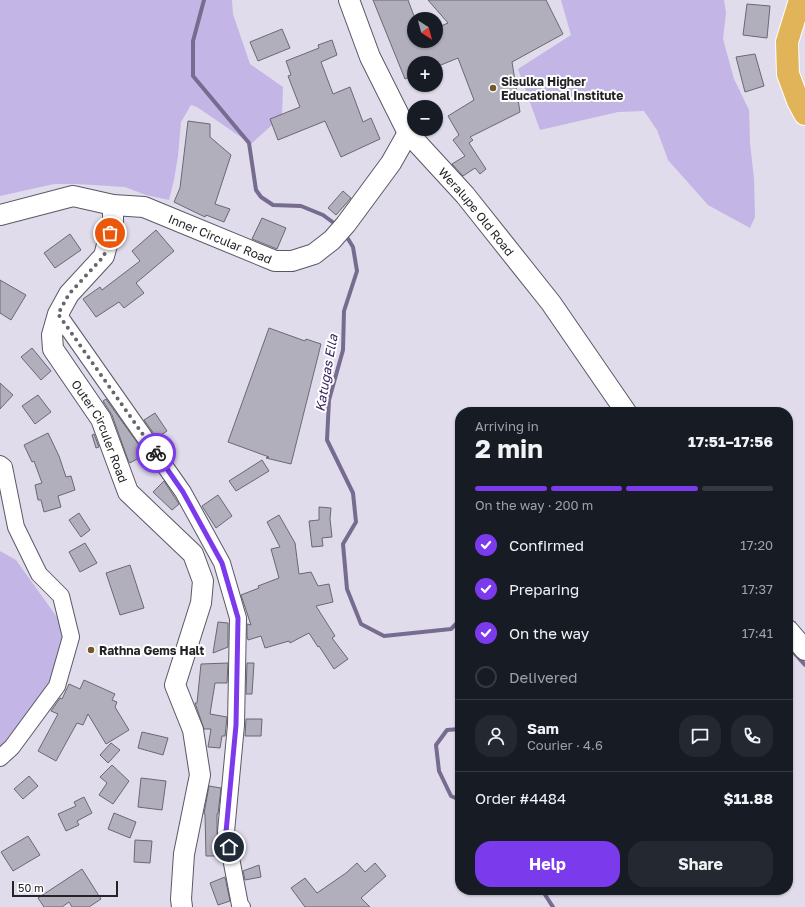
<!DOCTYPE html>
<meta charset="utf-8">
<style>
body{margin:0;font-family:"Golos Text",sans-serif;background:#242831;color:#f1f3f6;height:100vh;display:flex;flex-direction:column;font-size:15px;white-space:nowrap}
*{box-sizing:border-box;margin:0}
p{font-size:13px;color:#9ea1a6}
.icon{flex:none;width:22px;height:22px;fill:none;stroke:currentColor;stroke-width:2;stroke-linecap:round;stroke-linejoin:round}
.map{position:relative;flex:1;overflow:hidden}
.sheet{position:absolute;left:455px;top:407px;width:338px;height:488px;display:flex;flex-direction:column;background:#171b24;border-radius:16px;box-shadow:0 1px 3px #0004}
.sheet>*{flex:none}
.needle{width:26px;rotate:144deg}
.tools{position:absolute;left:407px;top:12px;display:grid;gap:8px}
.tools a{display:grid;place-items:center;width:36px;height:36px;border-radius:50%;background:#171b24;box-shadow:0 1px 3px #0004;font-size:20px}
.scale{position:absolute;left:12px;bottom:10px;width:106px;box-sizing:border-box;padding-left:4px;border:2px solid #242328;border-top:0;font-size:11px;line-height:14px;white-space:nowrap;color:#242328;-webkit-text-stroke:3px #fff;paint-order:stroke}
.pin{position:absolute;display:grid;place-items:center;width:34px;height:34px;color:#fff;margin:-17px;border:2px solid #fff;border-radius:50%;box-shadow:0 1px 4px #0007}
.courier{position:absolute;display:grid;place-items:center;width:40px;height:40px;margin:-20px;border:3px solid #7c3aed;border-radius:50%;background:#fff;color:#222;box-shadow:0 1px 5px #0007}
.headline em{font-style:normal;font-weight:700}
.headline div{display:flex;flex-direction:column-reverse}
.headline{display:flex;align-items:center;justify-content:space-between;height:68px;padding:0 20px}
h1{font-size:26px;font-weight:700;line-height:30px}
.bar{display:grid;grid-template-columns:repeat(4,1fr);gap:6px 4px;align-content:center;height:48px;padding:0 20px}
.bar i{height:5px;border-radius:3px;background:#363941}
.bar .current{background:#7c3aed}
.bar p{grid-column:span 4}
.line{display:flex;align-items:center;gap:10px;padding:0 20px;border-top:1px solid #363941}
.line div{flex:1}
.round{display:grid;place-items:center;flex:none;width:42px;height:42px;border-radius:16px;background:#242831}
ol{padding:0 20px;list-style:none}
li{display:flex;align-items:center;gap:12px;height:44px}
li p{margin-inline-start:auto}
li .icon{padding:4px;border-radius:50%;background:#7c3aed;color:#fff;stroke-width:4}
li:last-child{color:#9ea1a6}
li i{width:22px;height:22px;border:2px solid #363941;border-radius:50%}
.button{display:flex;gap:8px;margin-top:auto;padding:8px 20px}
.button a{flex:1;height:46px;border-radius:16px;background:#7c3aed;color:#fff;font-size:16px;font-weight:700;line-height:46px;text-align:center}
.button a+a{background:#242831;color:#f1f3f6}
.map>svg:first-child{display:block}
</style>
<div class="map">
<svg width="805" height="907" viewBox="0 0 805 907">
<rect width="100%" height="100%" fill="#e0dceb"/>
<path fill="#c3b5e5" d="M0,0H232L233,14L250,64L283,87L282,116L251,144L197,107L191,105L181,122L178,156L174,180L169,200L146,195L125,187L77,184H54L0,196Z
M561,0H724L726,13L723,39L734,79L749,110L750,143L754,179L755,217L750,228L708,205L668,160L657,130L644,111L618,112L540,130L518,69L571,35Z
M0,551L16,560L72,638L40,704L0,753Z"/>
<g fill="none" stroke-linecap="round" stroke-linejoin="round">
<path stroke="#776c90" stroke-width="4" d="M204,0L193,41V76L249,143L256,190L261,197L273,205L301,206L323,215L338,226
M345,234L353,247L357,271L344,311L343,350L329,400L327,440L353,493L356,522L343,544L347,589L361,624L384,636L451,629L460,620
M788,646L805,665
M460,729L447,730L436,745L439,771L451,796L460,800
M542,890L553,907"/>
</g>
<path fill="#b2afbd" stroke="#6b6774" d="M373,0H408L414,16V41H436V28L448,23L428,0H546L563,34L512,62L520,112L470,137L473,140L469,143L486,169L480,174L475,168L463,176L452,164L465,156L453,140L459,135L448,116L474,100L458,58L436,67V63H414V75L405,79Z
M747,4L770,6L767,38L743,35Z
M282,29L290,48L258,61L250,42Z
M332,40L337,55L321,62L333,94L350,87L363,122L371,118L380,139L341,157L325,121L278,140L270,119L300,107L288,76L291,75L286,61L319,48L318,45Z
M755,54L764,86L745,92L736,57Z
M188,121L210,124V137L231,155L215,204L230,209L224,222L206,215L205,217L174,202L180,188Z
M343,191L351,198L336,215L328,208Z
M262,218L286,228L277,249L252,239Z
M156,230L174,251L136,283L144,293L124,308L119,302L96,317L83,299L100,287L102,290L140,261L132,251Z
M70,234L81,250L55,268L44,253Z
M0,280L26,295L11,320L0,313Z
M269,328L305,341L306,339L321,344L291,464L266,458L269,457L228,442Z
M32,348L51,371L41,380L21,357Z
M0,383L13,395L0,409Z
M38,395L51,412L35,424L22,406Z
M106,399L141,448L140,449L144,455L130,463L128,460L112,415L103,401Z
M155,413L167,431L157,438L144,420Z
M48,433L59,456L66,477L71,476L75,490L58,496L61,507L44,512L41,500H38L35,485L42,483L34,461L32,462L24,445Z
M94,434L99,447L96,448L92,435Z
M262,460L269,471L236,491L229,481Z
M164,481L179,504L172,510L153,492Z
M218,495L232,516L216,528L202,506Z
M319,507L331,508L330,519L332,537L322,538L323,546L312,547L309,521L319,520Z
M79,513L90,530L81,537L69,520Z
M279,515L295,543L299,574L311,572L318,586L329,584L333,602L316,606L335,636L332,638L348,659L334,669L319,646L318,647L309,633L290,643L289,641L265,648L261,636L248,640L247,636V624L251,625L241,595L259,588L258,586L279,578L271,549L280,547L267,522Z
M85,543L97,563L80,572L69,552Z
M130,565L144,608L120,615L106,573Z
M218,622L228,623V647L213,653Z
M228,663L227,683H215L210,714L227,717L225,736H222L220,748L208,747L211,729H204L195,703H197L201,664Z
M247,663H254L252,694H246Z
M84,680L115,694L112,700L117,702L115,707L129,730L106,744L88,714L83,725L77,723L56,761L38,751L58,714L51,711L60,698L62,699L69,684L80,689Z
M246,719H262L261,736H245Z
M142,732L168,738L163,755L138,748Z
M111,743L120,750L108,763L100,755Z
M112,765L129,781L113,804L99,795L107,783L100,777Z
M29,776L38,786L23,799L14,789Z
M141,778L166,781L162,810L138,807Z
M209,786L221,788L218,814H217V831L218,856H206L205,814H204Z
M84,797L92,813L77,821L79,825L66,831L58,814L76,806L74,802Z
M114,813L136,822L130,838L108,829Z
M28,836L40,855L13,871L1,852Z
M135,840L152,841L150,863L134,862Z
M357,863L365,872L375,863L386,876L361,898L370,907H305L291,888L305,878L317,893L346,873Z
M259,865L261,877L245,880L243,871Z
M82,869L101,899L89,907H72L69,902L62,907H44L38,898Z
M225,877L230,901L218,905L210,883Z"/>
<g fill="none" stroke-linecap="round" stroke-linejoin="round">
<g stroke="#5b5864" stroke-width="18">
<path id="minor" d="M58,314L183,492L222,563L238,618L236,725L226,832L240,905L242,907
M0,464L4,467L16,527L39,574L61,596L71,637L57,686L12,747L0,758"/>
</g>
<g stroke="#5b5864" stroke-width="22">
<g id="tertiary">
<path id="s1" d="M349,0L370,57L408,133L465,195L551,303L626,412"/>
<path id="s2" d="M113,205V222L104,256L69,294L58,314L52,335L53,349L101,419L128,492L193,554L203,581L201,603L175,685L193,730L200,775L184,854L181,899L182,907"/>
<path id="s3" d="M0,215L73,196L113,205L144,207L275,261H292L314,254L332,240L346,224L391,163L408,133"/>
<path d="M788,630L805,650"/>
</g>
</g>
<g stroke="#fff" stroke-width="24">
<path id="trunk" d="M800,0L787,42L788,74L798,101L805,114"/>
</g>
<use href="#minor" stroke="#fff" stroke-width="16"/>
<use href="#tertiary" stroke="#fff" stroke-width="20"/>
<use href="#trunk" stroke="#e2b45a" stroke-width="22"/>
</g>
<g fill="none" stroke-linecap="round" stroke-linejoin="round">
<path stroke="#66646c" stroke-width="4" stroke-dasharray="0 7.2" d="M110,233L104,256L69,294L58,314L156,453"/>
<path stroke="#7c3aed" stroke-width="5" d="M156,453L183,492L222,563L238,618L236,725L226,832L229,847"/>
</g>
<g fill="#72582a" stroke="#fff" stroke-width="1.5">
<circle cx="493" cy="88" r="4"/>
<circle cx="91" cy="650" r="4"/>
</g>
<g text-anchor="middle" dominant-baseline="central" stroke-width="4" stroke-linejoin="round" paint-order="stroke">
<g font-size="12" font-weight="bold" fill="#242328" stroke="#fff" text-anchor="start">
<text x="501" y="81">Sisulka Higher<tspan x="501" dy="14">Educational Institute</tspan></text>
<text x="99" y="650">Rathna Gems Halt</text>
</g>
<g font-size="12" fill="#242328" stroke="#fff">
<text stroke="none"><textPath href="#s1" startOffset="250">Weralupe Old Road</textPath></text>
<text stroke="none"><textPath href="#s3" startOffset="230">Inner Circular Road</textPath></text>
<text stroke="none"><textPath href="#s2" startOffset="258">Outer Circuler Road</textPath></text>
</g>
<g font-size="13" font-style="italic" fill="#3a2460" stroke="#fff">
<text transform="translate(326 373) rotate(-80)">Katugas Ella</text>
</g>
</g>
</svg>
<div class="tools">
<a><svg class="needle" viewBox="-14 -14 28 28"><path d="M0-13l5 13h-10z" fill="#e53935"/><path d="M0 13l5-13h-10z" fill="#9ea1a6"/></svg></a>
<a>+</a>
<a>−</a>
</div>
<div class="scale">50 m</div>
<div class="pin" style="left:110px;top:233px;background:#ea580c"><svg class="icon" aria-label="bag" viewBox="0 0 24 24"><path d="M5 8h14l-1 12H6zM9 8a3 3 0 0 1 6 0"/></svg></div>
<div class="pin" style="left:229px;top:847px;background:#1f2937"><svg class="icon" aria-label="home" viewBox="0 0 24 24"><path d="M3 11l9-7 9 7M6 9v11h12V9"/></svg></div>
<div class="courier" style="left:156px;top:453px"><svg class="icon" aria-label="bike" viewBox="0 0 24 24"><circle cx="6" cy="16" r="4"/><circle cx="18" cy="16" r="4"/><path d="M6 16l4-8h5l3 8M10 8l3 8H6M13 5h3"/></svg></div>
<section class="sheet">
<div class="headline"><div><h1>2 min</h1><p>Arriving in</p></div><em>17:51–17:56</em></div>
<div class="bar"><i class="current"></i><i class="current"></i><i class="current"></i><i></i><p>On the way · 200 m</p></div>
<ol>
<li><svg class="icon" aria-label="check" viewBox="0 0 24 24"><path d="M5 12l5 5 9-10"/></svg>Confirmed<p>17:20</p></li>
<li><svg class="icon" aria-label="check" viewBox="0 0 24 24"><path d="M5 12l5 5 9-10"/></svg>Preparing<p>17:37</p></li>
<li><svg class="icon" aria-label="check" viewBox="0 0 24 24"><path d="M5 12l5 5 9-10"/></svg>On the way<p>17:41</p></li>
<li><i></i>Delivered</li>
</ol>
<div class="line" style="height:72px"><a class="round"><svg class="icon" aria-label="person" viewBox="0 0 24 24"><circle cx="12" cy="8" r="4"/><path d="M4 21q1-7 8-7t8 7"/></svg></a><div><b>Sam</b><p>Courier · 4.6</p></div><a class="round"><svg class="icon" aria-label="chat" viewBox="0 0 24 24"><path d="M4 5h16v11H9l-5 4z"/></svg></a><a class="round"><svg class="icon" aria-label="phone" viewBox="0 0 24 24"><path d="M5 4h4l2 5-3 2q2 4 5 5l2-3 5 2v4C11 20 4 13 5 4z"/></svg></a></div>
<div class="line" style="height:52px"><div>Order #4484</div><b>$11.88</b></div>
<div class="button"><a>Help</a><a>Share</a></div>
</section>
</div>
